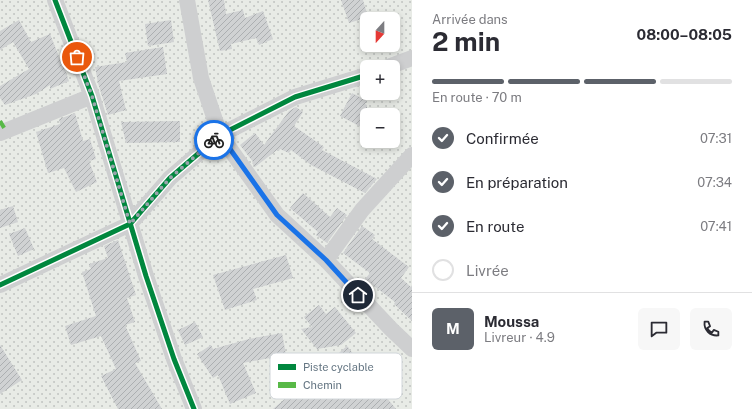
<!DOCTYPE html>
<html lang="fr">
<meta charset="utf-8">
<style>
body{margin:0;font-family:"Public Sans",sans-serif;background:#f7f7f7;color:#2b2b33;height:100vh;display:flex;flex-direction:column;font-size:15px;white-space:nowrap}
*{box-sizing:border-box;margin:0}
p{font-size:13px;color:#7c7c81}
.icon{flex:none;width:22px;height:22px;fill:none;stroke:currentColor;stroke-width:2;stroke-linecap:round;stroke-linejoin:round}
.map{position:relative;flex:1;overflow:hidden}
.sheet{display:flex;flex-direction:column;background:#fff;width:340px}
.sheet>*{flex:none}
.needle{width:26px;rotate:201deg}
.tools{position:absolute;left:360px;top:12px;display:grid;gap:8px}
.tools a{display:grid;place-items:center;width:40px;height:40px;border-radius:6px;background:#fff;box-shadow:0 2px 6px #0003;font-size:20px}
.pin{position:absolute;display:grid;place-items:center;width:34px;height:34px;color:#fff;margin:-17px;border:2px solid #fff;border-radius:50%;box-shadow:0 1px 4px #0007}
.courier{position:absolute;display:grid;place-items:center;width:40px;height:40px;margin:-20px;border:3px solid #1a73e8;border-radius:50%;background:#fff;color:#222;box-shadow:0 1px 5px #0007}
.summary em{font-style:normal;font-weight:700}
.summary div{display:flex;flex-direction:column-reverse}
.summary{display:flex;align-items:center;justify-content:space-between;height:68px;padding:0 20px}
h1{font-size:26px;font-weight:700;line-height:30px}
.bar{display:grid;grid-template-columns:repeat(4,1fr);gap:6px 4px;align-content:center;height:48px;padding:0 20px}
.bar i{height:5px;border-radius:3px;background:#e1e1e2}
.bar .active{background:#5c6169}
.bar p{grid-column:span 4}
.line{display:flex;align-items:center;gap:10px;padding:0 20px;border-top:1px solid #e1e1e2}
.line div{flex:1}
.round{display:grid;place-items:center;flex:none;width:42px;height:42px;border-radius:6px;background:#f7f7f7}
ol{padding:0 20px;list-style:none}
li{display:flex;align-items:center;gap:12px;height:44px}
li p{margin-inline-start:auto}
li .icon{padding:4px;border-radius:50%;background:#5c6169;color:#fff;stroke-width:4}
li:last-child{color:#7c7c81}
li i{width:22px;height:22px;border:2px solid #e1e1e2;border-radius:50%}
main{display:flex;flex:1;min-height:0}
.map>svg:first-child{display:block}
</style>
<main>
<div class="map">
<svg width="412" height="409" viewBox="0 0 412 409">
<defs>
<pattern id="park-dots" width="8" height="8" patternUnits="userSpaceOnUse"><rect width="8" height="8" fill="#e8ebe6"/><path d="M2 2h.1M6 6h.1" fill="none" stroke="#c0c3c0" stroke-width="1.8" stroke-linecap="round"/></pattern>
<pattern id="building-hatch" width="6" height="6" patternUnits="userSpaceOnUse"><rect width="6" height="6" fill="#d0d2d3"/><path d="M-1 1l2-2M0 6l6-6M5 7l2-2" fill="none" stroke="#acafb1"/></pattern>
</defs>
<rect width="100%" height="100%" fill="#f9f9f9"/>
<path fill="url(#park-dots)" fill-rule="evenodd" d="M0,0H412V409H0ZM367,19H393V45H367ZM367,67H393V93H367ZM367,115H393V141H367Z"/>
<path fill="url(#building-hatch)" d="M208,0H224L226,14L243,10L245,18L263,11L273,39L259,45L256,38L231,44L232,49L220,51Z
M341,0H363L368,17L349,23Z
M19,20L31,42L50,34L60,59H61L69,81L50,89V85L36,94L5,105L0,98V86L29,69L13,42L0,50V31Z
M171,20L174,42L148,46L145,24Z
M163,47L167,74L119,81L126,110L108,115L98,83L95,67L127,62L125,53Z
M352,93L367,101L365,104L367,105V130L340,116Z
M296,107L303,112L294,126L324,147L322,150L377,179L365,193L311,165L291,150L289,153L280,149L279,151L277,150L255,167L252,163L253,162L240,145L255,133L264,145L289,111Z
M75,113L83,141L90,139L96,159L89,161L97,182L76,192L64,168L48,173L36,132L60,124L59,119Z
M180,121V142L126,143L121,122Z
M303,193L330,217L337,208L347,215L327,243L316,235L318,232L290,208Z
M13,206L18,222L0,228V210Z
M362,226L375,235L372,239L409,267L401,278L411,287L412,285V321L394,304L395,302L365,279L370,273L343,253Z
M25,228L34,249L18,256L9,234Z
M118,240L136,295L127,298L135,322L125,325L141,361L135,363L162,409H118L101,376L116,369L101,336L71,345L65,326L96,316L82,272L91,269L89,264L108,258L104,246Z
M286,255L293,278L253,289L257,300L225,310L213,275Z
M319,305L326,314L335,307L356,333L341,345L317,349L301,329L312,327L304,317Z
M195,322L203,337L185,345L178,330Z
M282,333L286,355L243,363L256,393L230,404L218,375L213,378L197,354L211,345L213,349L249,339Z
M0,345L22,380L0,394Z
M347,346L364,368L368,365L383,384L378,387L396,409H273Z"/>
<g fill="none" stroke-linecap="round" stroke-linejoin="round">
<path stroke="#cecfd0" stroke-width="16" d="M55,0L92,96L146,276L174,359L194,409
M187,0L201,78L220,135L277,215L326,260L391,329L412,349
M388,67L412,58
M0,133L92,96
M326,260L362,210L412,155
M0,285L130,224L170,178L220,135L295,97L367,75"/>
<path stroke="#58b947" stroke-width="4" stroke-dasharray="8 4" stroke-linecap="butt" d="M0,121L6,131"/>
<g stroke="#fff" stroke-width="8">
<path id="cycleway" d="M55,0L92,96L146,276L174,359L194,409
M0,285L130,224L170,178L220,135L295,97L367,75"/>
</g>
<use href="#cycleway" stroke="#00873e" stroke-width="5"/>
</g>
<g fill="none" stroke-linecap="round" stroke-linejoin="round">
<path stroke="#99a4ac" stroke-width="4" stroke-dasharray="0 7.2" d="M77,57L92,96L130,224L170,178L214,140"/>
<path stroke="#1a73e8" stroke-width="5" d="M214,140L220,135L277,215L326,260L358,295"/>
</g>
<rect x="270" y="353" width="132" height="46" rx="6" fill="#fff" stroke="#d1d6da" stroke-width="1"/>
<rect x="278" y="364" width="18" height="6" fill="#00873e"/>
<rect x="278" y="382" width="18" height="6" fill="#58b947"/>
<g font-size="11" fill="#657683">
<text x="303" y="371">Piste cyclable</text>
<text x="303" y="389">Chemin</text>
</g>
</svg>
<div class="tools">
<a><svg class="needle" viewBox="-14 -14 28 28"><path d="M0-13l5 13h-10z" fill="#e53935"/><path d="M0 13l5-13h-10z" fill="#7c7c81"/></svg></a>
<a>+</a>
<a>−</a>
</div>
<div class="pin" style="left:77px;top:57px;background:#ea580c"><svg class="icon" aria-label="bag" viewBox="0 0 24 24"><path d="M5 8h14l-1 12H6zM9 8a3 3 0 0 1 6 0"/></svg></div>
<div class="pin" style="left:358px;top:295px;background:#1f2937"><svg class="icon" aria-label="home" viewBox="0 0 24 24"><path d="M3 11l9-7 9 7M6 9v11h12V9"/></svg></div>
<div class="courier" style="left:214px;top:140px"><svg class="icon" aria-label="bike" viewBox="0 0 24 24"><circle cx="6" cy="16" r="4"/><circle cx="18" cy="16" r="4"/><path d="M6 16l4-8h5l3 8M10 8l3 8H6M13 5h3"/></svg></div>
</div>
<section class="sheet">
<div class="summary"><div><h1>2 min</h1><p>Arrivée dans</p></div><em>08:00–08:05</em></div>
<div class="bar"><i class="active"></i><i class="active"></i><i class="active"></i><i></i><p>En route · 70 m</p></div>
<ol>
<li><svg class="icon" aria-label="check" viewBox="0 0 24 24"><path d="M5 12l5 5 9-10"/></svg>Confirmée<p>07:31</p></li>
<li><svg class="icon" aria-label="check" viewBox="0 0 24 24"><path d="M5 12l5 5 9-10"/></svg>En préparation<p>07:34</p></li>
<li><svg class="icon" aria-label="check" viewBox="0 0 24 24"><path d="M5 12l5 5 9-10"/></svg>En route<p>07:41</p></li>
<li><i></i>Livrée</li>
</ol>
<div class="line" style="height:72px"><b class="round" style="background:#5c6169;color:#fff">M</b><div><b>Moussa</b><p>Livreur · 4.9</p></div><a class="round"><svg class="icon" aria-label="chat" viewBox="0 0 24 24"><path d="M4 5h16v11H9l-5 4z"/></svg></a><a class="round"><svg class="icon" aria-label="phone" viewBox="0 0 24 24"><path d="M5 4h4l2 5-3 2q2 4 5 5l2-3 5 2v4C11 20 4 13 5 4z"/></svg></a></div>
</section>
</main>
